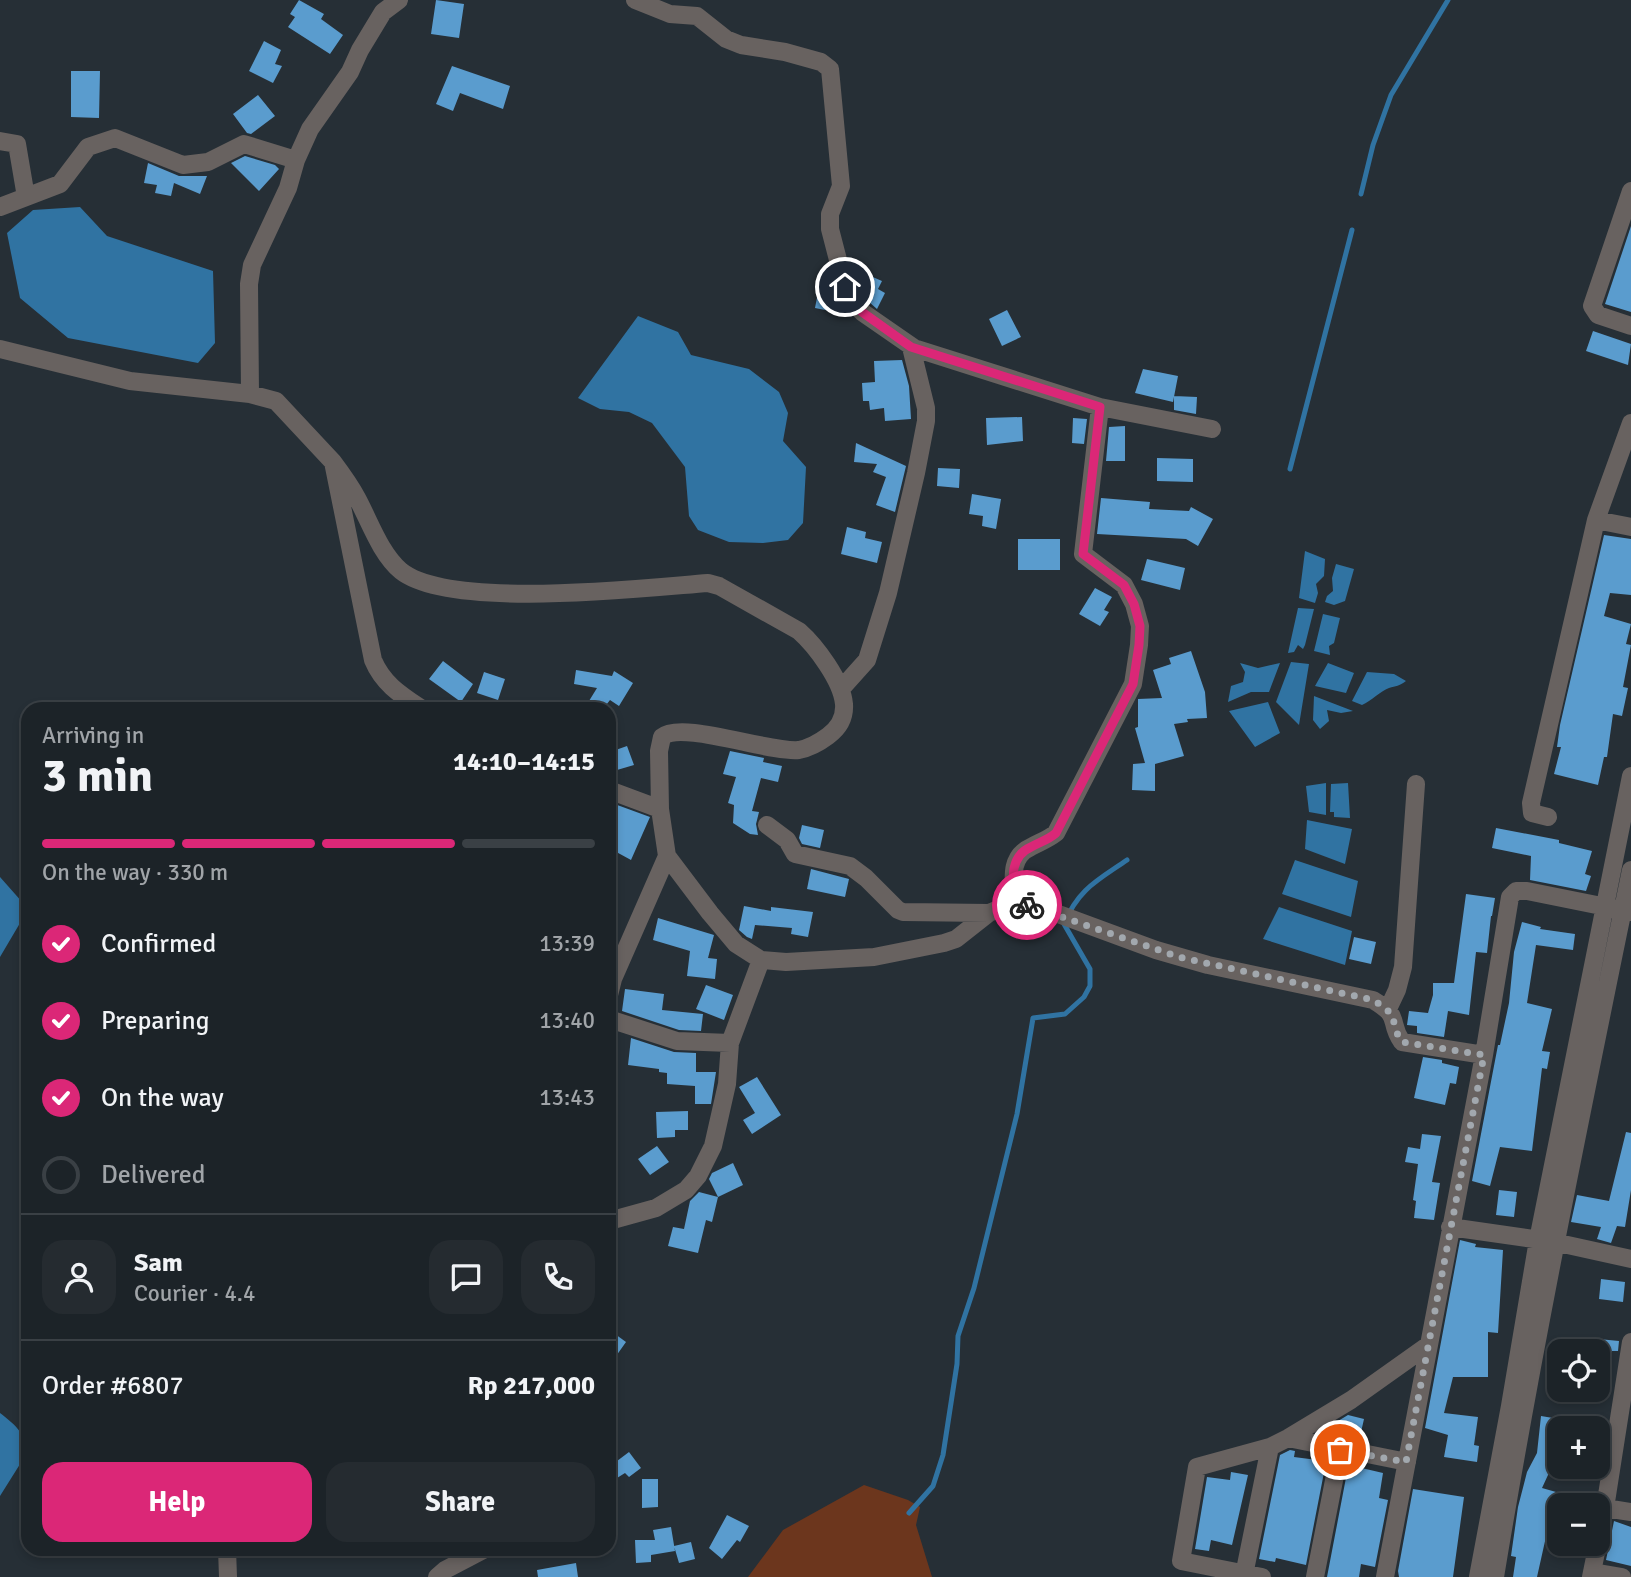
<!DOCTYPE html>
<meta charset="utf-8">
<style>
body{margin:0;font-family:Signika,sans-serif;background:#252b30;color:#f1f3f6;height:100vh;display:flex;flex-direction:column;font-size:26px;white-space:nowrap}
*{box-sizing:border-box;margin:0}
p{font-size:23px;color:#a0a4a8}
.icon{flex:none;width:38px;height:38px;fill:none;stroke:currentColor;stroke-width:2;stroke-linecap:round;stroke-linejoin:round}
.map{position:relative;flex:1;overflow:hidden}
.sheet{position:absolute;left:21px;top:702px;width:595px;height:854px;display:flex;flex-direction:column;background:#1c2328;border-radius:21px;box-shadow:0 4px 10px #0003,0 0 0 2px #3a4045}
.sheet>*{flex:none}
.tools{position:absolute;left:1547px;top:1339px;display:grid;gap:14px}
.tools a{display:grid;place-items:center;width:63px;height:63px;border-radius:14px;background:#1c2328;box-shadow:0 4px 10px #0003,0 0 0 2px #3a4045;font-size:35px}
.pin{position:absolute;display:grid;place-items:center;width:60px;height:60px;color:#fff;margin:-30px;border:4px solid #fff;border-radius:50%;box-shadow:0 2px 7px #0007}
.courier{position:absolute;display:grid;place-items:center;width:70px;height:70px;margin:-35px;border:5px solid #db2777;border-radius:50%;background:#fff;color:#222;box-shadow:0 2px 9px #0007}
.head em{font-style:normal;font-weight:700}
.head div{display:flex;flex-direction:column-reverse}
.head{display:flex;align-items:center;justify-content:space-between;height:119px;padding:0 21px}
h1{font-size:46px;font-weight:700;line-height:52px}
.bar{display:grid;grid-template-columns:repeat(4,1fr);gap:10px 7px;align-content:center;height:84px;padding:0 21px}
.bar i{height:9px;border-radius:5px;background:#3a4045}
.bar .current{background:#db2777}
.bar p{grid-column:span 4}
.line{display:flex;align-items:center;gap:18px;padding:0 21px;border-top:2px solid #3a4045}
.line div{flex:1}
.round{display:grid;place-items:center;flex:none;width:74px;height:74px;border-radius:21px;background:#252b30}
ol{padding:0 21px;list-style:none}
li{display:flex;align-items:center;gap:21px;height:77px}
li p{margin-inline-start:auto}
li .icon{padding:7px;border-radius:50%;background:#db2777;color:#fff;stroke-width:4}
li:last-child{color:#a0a4a8}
li i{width:38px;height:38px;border:4px solid #3a4045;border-radius:50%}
.action{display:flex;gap:14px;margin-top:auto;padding:14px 21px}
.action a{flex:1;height:80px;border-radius:21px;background:#db2777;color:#fff;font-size:28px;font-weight:700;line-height:80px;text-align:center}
.action a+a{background:#252b30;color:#f1f3f6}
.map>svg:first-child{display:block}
</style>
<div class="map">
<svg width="1631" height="1577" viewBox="0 0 1631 1577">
<rect width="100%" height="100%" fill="#262f36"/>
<path fill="#6c361d" d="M864,1485L908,1500L920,1507L916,1525L932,1577H748L783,1530Z"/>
<path fill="#3073a2" d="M80,207L107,236L213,271L215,343L198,363L68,338L20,298L7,233L33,210Z
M638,316L678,332L691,355L749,369L779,392L788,413L783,441L806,467L803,523L788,540L763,543L729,542L698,530L689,516L685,467L652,423L629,412L600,409L578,398Z
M1305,551L1325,559L1324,576L1316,584L1318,593L1315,603L1299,598Z
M1336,564L1354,569L1345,601L1334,605L1325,602L1327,596L1333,591L1332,578Z
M1298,608L1314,609L1305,645L1303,649L1298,645L1294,652L1288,653Z
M1323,614L1340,618L1334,643L1329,646L1330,655L1314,651Z
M1291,662L1309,664L1299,725L1276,702Z
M1240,663L1258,668L1280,663L1269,692H1251L1228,702L1231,686L1243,682L1245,672Z
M1328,663L1354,673L1346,693L1315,686Z
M1367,672L1394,674L1406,681C1399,686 1396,686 1389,688C1382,690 1371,701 1362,705L1352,701Z
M1314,696L1353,711L1341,713L1327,710L1329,721L1320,729L1313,720Z
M1268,702L1280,733L1255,747L1229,711Z
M1326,783V815L1309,812L1306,786Z
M1348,783L1350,818L1334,817V812H1330L1331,784Z
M1307,820L1352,829L1345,864L1305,849Z
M1295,860L1358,881L1351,917L1282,894Z
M0,877L23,903V918L0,957Z
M1279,907L1352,931L1345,965L1263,939Z
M0,1413C13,1423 28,1435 27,1453L0,1496Z"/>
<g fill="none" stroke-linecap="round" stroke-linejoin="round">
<path stroke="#3073a2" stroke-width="5" d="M1361,194L1373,145L1391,95L1448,0
M1290,469L1352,230
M909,1513L933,1486L943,1455L957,1364L958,1336L974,1288L1017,1114L1033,1018L1065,1014L1084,997L1090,986V969L1064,924C1078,889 1098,880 1127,860"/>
</g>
<path fill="#5a9cce" d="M299,0L324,14L321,19L343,35L330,54L288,27L295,17L290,14Z
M436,0L464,4L459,38L431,34Z
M264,41L281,50L275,64L282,66L273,83L249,71Z
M452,66L510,86L503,109L460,93L453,111L436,104Z
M71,71H100L99,118L71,117Z
M258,95L275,116L251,134L247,133L233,114Z
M245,156L275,165L279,169L259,191L231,163Z
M148,163L179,176H207L200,194L174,183L171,196L155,193L157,185L144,183Z
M1631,226V312L1605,304Z
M868,275L882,281L878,289L885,293L877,309L861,295L859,290H861Z
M820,282L833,284L838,300L835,312L815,308Z
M1007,310L1021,337L1002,346L989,319Z
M1593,331L1631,344L1628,365L1586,351Z
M902,360L909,386L911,419L885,421L884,408L870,410L869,401H863L862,383L875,382L874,361Z
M1143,369L1178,376L1173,402L1135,393Z
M1174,396L1197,397L1196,414L1174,410Z
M1022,417L1023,441L987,445L986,418Z
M1073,418L1087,419L1084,444L1072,443Z
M1125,426V461H1106L1109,427Z
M856,443L906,466L895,512L876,505L886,477L873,472L877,464L854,462Z
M1157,458L1193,459V482L1157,481Z
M938,468L960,469L959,488L937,486Z
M972,494L1001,499L996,529L982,526L983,516L969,514Z
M1101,498L1150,502L1149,509L1189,511L1191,507L1213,519L1198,546L1186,539L1097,534Z
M847,527L866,532L865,538L882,542L877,563L841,554Z
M1604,535L1631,539V595L1610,593L1604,616L1631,624L1626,644L1631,645L1623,687L1628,688L1622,716L1613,714L1607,757H1604L1598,785L1554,774L1561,747H1557L1560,725Z
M1018,539H1060V570H1018Z
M1147,559L1185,568L1180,590L1141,580Z
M1095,588L1112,597L1104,610L1109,612L1100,626L1079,614Z
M1191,651L1205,692L1207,718L1187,719L1188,722L1174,724L1184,756L1155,764V791L1132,790L1133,764L1145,763L1135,728L1138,727V699L1162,698L1153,670L1171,664L1169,658Z
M443,661L473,684L461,702L429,679Z
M576,670L612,676L614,671L633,683L619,706L610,700L603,709L589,701L597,688L574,684Z
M484,672L505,679L498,700L477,693Z
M627,746L634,765L617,770L610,752Z
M730,751L764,758L763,762L782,766L778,782L761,778L752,811L759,812L756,824L758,835L750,834L733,823L734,805L728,803L736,777L723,774Z
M609,802L650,817L631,860L609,848Z
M802,825L824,830L820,848L802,844L799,838Z
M1496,828L1559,840V843L1592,851L1585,874L1591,876L1586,891L1530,880L1531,856L1492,848Z
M811,869L849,879L845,897L807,889Z
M1466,894L1495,898L1492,916H1491L1487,953L1476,952L1469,1015L1448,1011L1444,1037L1417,1033V1026L1407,1025L1409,1011L1428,1013L1433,995V983H1454Z
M744,906L771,911V907L813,912L808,937L791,934L792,928L755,925L752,939L747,937L739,930Z
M658,918L714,935L708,958L717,959L715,979L687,976L690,951L653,940Z
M1522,922L1541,927L1540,929L1575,934L1573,950L1536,945L1527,1003L1552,1009L1542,1051L1550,1052L1547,1069L1542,1068L1532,1151L1500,1147L1490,1186L1472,1181L1498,1045H1500L1509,1003L1514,952Z
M1354,937L1376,942L1371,964L1349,959Z
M706,985L733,995L724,1020L696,1009Z
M625,989L664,994L662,1010L703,1014L701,1031L679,1030L622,1011Z
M631,1038L674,1052L696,1053V1072H716L711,1104H695V1086L667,1084V1073L659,1072V1069L628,1065Z
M1423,1057L1442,1060V1063L1459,1067L1456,1084L1450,1083L1445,1105L1414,1098Z
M757,1077L781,1115L752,1134L743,1120L755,1113L739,1087Z
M688,1111V1130H675V1137L657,1138L656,1112Z
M1626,1132L1631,1133V1190L1625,1227L1617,1226L1611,1243L1597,1239L1601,1227L1571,1222L1577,1195L1609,1201Z
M1422,1134L1441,1136L1432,1182L1440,1183L1434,1220L1414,1218L1416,1201L1413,1200L1418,1164L1405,1162L1408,1147L1420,1149Z
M657,1146L669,1162L650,1175L638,1159Z
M733,1163L743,1185L718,1197L709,1179L712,1173Z
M1499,1190L1517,1192L1514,1217L1496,1215Z
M699,1192L718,1197L712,1222L706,1220L698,1253L668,1246L673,1227L684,1229L690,1201Z
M1460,1240L1476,1244L1475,1247L1503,1250L1498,1333L1488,1332V1377H1453L1444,1413L1478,1417L1474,1445L1479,1446L1477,1462L1444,1457L1448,1435L1425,1428Z
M1601,1279L1625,1282L1623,1302L1599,1299Z
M615,1334L626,1342L609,1366V1342Z
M1578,1337L1619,1341L1618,1351H1612L1611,1366L1598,1365V1351H1577Z
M1348,1415L1364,1419L1359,1441L1331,1435L1333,1424Z
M1541,1416L1559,1419V1438H1556L1552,1461L1554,1462L1542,1488L1556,1492L1537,1577H1513L1516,1557L1511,1556L1518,1507L1527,1472L1537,1453Z
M1290,1450L1295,1451L1294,1457L1325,1461L1327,1457L1306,1565L1276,1558L1275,1562L1259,1559L1280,1455Z
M629,1452L641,1468L629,1477L625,1473L609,1483V1467Z
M1349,1462L1354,1463L1353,1466L1383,1473L1379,1498L1388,1500L1375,1567L1361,1564L1359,1577H1327Z
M1231,1472L1248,1475L1232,1545L1211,1540L1209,1551L1195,1549L1207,1477L1230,1480Z
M642,1479H658V1507L642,1508Z
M1413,1489L1464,1497L1453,1577H1399L1398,1571Z
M727,1515L749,1526L740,1542L737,1540L722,1559L709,1548Z
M1614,1521L1631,1527V1566L1606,1560Z
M671,1527L675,1551L651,1555V1562L636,1563L635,1540H655L653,1530Z
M691,1542L695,1559L679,1563L674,1546Z
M576,1563L578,1577H538L537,1570Z"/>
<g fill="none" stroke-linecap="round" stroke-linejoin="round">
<path stroke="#686260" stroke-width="18" d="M635,0L670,14L697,16L726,39L741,45L785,52L821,62L830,69L841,186L830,214V229L845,287L851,301L862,312L914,348L1100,407L1212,429
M0,141L17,144L26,197
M1631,191L1592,306L1598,315L1631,326
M0,207L60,184L88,147L115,138L183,165L208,162L244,144L296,160
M0,349L130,381L250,394L276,401L333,462L373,660C383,684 401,695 422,709
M250,394L249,284L252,265L288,188L296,160L310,129L350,72L360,50L383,12L399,0
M333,462C342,474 350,485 357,498C370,522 380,553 401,571C450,610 643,588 708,583L719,586L799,631C816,646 842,681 844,704C845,718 839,728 828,736C820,742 809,748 799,750C769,753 681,720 662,737L659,751L660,809L667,856L613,979L609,995
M1596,520L1631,527
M841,689L867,660L888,593L916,473L926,421V408L911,347
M609,790L660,809
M1548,817L1532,813L1531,803L1596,520L1631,423
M767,825L787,840L795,854L850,866L866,878L898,910L903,912L989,913
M667,856L710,913L736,944L761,960L786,962L874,957L944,943L956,939L989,913L1015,902L1042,908L1156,950L1208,965L1373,1000C1403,1018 1387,1020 1402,1042L1484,1055
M1015,902C1014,882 1008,857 1031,847C1040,842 1047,840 1056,833L1133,684L1139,645L1140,626L1134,604L1124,585L1083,554L1100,407
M1388,1009L1397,990L1403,967L1416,784
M609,1019L677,1041L730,1043
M609,1221L656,1208L686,1190L698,1176L713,1146L727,1084L730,1043L761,960
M1450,1227L1554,1242L1631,1259
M1288,1438L1407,1462
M1605,1508L1631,1512
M227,1549L228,1577
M1593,1572L1622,1577
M1244,1575L1270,1447
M437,1577L445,1570L485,1549
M1262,1577L1181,1561L1197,1467L1270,1447L1288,1438L1351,1400L1427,1346
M1315,1577L1340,1450
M1385,1577L1484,1055L1510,897L1516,891H1527L1631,912
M1478,1577L1510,1406L1538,1240L1631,776
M1495,1577C1534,1340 1583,1105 1631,870
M1591,1577L1605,1508L1631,1342"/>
</g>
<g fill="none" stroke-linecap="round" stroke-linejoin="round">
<path stroke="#a2a8ae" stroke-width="7" stroke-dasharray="0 12.6" d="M1027,905L1179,957L1373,1000C1403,1018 1387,1019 1402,1042L1484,1055L1406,1462L1340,1450"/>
<path stroke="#db2777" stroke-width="9" d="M845,287L851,301L862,312L911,347L1100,407L1083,554L1124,585L1134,604L1140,626L1139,645L1133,684L1056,833C1048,840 1040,842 1031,847C1008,857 1013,882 1015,902L1027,905"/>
</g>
</svg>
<div class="tools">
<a><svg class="icon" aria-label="locate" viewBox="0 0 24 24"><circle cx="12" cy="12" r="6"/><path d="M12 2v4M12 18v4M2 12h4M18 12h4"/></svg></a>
<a>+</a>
<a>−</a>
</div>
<div class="pin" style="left:1340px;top:1450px;background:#ea580c"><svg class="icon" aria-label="bag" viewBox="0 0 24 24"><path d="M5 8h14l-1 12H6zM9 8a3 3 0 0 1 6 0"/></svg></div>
<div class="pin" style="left:845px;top:287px;background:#1f2937"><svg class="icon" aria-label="home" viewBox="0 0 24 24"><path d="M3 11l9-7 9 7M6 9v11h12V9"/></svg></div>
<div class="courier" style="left:1027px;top:905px"><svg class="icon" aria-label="bike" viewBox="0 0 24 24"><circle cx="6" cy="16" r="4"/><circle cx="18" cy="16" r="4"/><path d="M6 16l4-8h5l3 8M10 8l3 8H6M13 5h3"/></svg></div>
<section class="sheet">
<div class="head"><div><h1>3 min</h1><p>Arriving in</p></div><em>14:10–14:15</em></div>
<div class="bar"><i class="current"></i><i class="current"></i><i class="current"></i><i></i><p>On the way · 330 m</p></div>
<ol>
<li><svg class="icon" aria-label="check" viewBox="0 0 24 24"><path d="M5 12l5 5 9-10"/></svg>Confirmed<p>13:39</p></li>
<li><svg class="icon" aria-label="check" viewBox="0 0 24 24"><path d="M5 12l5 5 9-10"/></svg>Preparing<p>13:40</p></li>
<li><svg class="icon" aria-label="check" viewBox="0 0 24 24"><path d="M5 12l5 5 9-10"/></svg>On the way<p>13:43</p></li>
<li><i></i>Delivered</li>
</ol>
<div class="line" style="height:126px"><a class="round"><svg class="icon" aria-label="person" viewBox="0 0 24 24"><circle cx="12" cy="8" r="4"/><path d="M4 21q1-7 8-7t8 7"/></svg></a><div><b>Sam</b><p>Courier · 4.4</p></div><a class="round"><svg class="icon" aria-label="chat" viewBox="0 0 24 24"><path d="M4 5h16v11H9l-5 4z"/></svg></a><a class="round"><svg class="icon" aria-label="phone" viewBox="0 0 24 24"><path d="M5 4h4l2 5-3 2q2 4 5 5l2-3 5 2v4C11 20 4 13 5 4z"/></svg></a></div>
<div class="line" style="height:91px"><div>Order #6807</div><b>Rp 217,000</b></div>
<div class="action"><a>Help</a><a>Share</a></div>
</section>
</div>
